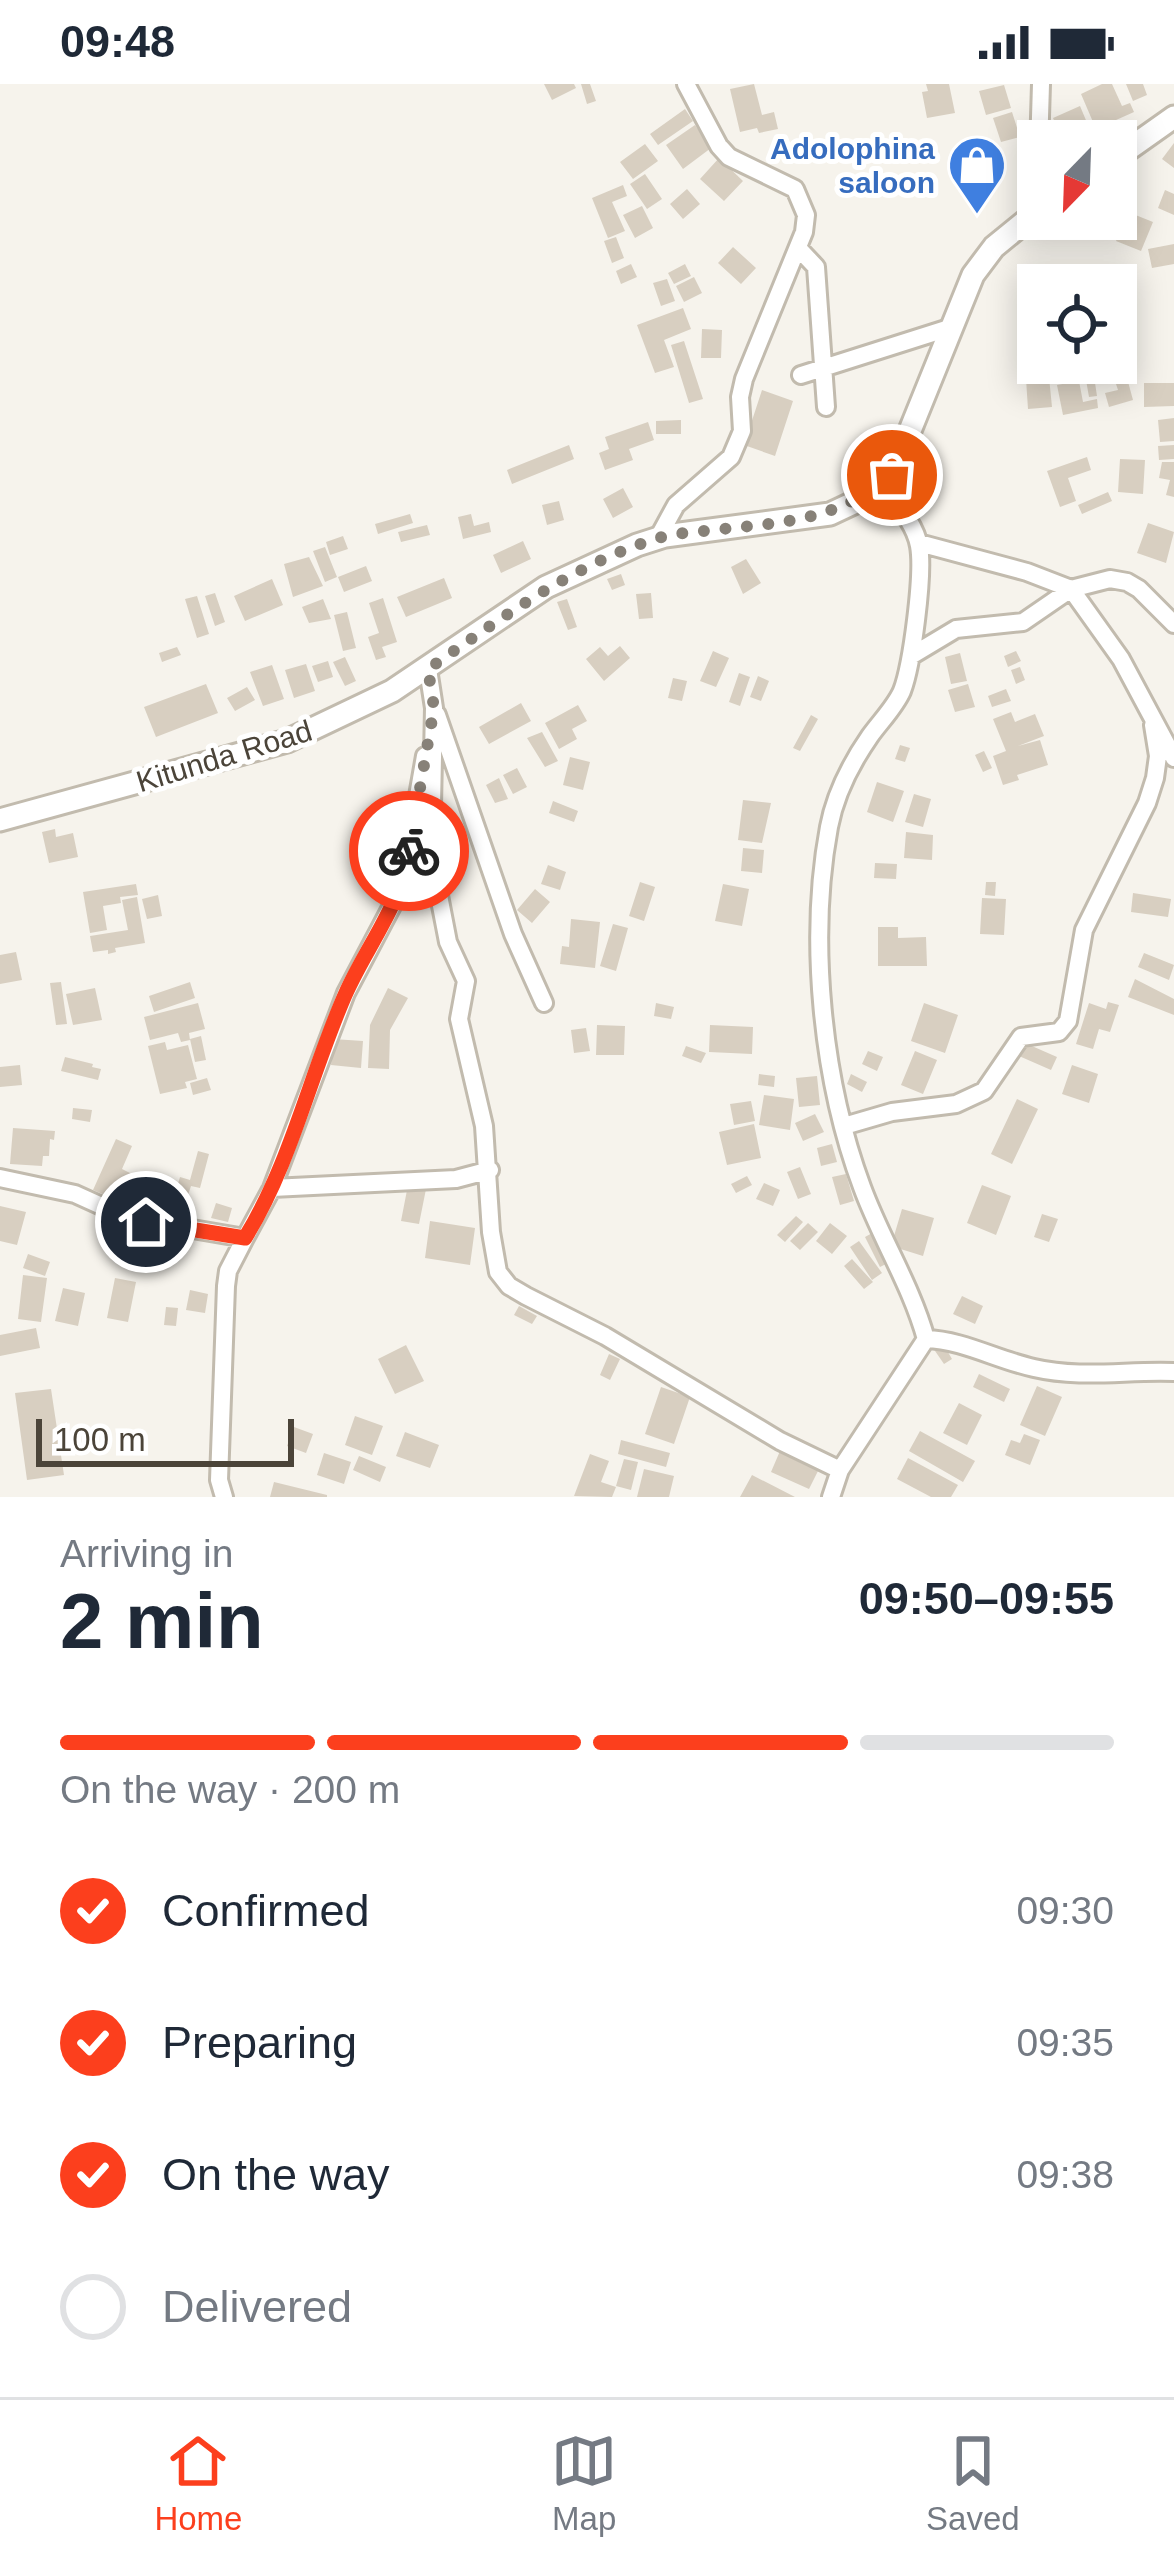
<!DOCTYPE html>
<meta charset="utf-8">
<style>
body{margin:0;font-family:Helvetica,sans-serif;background:#f2f2f3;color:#1f2937;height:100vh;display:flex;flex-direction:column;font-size:45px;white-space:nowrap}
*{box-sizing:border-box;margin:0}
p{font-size:39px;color:#747a83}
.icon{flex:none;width:66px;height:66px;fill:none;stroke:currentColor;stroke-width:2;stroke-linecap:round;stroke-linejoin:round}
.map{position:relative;height:1413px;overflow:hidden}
.details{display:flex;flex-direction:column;background:#fff;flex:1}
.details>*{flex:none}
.needle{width:78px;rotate:203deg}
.controls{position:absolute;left:1017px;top:36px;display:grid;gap:24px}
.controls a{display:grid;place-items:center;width:120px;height:120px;border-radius:0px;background:#fff;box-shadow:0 6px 30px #0003;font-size:60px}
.scale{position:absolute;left:36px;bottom:30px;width:258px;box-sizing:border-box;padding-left:12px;border:6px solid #4b4439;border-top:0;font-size:33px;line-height:42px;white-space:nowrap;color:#4b4439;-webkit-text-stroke:9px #fff;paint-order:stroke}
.pin{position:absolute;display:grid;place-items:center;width:102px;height:102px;color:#fff;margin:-51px;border:6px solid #fff;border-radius:50%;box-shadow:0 3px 12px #0007}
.courier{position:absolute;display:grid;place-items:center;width:120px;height:120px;margin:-60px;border:9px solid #fc3f1d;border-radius:50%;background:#fff;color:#222;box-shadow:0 3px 15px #0007}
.headline em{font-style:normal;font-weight:700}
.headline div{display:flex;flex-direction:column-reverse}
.headline{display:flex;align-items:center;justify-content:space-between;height:204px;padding:0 60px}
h1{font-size:78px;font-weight:700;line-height:90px}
.bar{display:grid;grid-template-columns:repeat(4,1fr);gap:18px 12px;align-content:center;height:144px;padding:0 60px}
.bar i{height:15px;border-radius:9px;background:#e0e1e3}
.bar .selected{background:#fc3f1d}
.bar p{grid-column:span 4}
ol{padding:0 60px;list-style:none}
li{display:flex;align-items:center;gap:36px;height:132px}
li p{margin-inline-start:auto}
li .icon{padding:12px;border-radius:50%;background:#fc3f1d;color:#fff;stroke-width:4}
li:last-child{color:#747a83}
li i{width:66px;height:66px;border:6px solid #e0e1e3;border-radius:50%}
.status{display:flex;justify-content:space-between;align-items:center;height:84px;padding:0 60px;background:#fff;direction:ltr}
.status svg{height:33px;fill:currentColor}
.menu{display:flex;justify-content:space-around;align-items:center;height:168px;border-top:3px solid #e0e1e3;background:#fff;font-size:33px;color:#747a83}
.menu a{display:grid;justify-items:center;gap:6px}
.menu .selected{color:#fc3f1d}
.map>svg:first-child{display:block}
</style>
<div class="status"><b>09:48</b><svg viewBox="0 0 49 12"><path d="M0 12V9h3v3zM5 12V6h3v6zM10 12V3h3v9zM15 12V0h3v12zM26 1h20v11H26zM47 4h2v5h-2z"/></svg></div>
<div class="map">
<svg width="1174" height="1413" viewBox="0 0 1174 1413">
<rect width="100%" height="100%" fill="#f6f3ec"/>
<path fill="#d8cfc1" d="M544,0H574L576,4L552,16Z
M581,0H590L596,17L587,20Z
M754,0L762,31L774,28L778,45L759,49L757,44L740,48L730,5Z
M926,0H949L955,29L927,34L922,8L928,7Z
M1102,0H1112L1122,22L1130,19L1134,28L1096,45L1081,10Z
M1126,0H1143L1147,11L1133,17Z
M1004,1L1011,24L986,31L979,7Z
M1080,22L1088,41L1062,55L1053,34Z
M685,25L693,37L658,61L650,50Z
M1012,28L1020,53L1001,58L993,34Z
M695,41L711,64L683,85L666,61Z
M1174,59V84L1162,75Z
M645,60L658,77L633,95L620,78Z
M719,74L743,97L724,117L700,95Z
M1120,88L1135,97L1123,115L1116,110V95Z
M645,90L662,115L647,125L630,100Z
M623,101L627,112L612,118L625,147L608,154L592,114Z
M687,105L700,120L683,135L670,120Z
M1165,106L1174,110V131L1158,124Z
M642,122L653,144L635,154L623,131Z
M1128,128L1153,138L1141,167L1116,157Z
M1066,135H1080L1073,148L1062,142Z
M616,153L624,174L612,179L604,157Z
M1174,160V180L1152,184L1148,165Z
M733,163L756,184L741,200L718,179Z
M631,180L637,193L621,200L616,187Z
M685,180L691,192L674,200L668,189Z
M694,193L702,209L684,218L676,202Z
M667,195L675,217L661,222L653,199Z
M683,224L691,245L664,256L674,283L655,289L637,241Z
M702,245L722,246L721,274H701Z
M684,257L703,315L689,319L671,261Z
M1083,279H1092L1097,312L1089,313Z
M1049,293L1052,323L1028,325L1026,295Z
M1127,294L1133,316L1109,323L1105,309L1118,306L1115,297Z
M1079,297L1083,318L1097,315L1098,324L1063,331L1057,301Z
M1144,299H1174V322L1144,323Z
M762,306L793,317L775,372L744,361Z
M1174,334V357L1160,358L1158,336Z
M681,336V350H656V337Z
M648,338L654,356L629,365L633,376L605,386L599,369L609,365L605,353Z
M569,361L574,375L512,400L507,386Z
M1174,361V375L1159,376L1158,362Z
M1087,373L1091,386L1068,394L1076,417L1060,423L1047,387Z
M1120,375L1145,376L1143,410L1118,408Z
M1162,378H1174V413L1166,411L1170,396L1159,394Z
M623,404L633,423L613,434L603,415Z
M1108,408L1112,417L1082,430L1078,421Z
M559,417L564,436L547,441L542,421Z
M410,430L413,439L378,450L375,440Z
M471,430L474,442L489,438L491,448L463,455L458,433Z
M1148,439L1174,448L1166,479L1137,469Z
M427,441L430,451L401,458L398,448Z
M343,452L348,465L330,471L326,458Z
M523,457L531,475L501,489L493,471Z
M325,463L337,493L325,498L313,467Z
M309,473L323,502L293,513L284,480Z
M746,475L761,499L743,510L731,483Z
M366,482L372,497L344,508L338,493Z
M621,490L625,501L612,506L607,495Z
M444,494L452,514L406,533L397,513Z
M272,495L283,521L245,537L234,512Z
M215,509L225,538L215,542L205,512Z
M651,509L653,534L639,535L636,510Z
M197,512L209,550L197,554L185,515Z
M383,514L397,558L382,563L386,573L376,576L368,553L379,549L369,519Z
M323,515L331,535L309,539L302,523Z
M567,515L577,543L568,546L557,518Z
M347,528L356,564L343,567L334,531Z
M620,562L630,574L604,597L586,575L600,563L608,572Z
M177,563L181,571L162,578L159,569Z
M713,567L729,574L716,603L700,597Z
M1016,567L1021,577L1008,583L1004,572Z
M960,569L967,597L951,600L945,573Z
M345,573L356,597L345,602L333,578Z
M328,577L333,593L318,598L312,582Z
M306,580L315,607L294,614L285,586Z
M272,581L284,615L263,622L250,588Z
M1020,583L1025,596L1016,600L1011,586Z
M739,589L750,593L740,622L729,618Z
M758,592L769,597L761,617L750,613Z
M673,594L687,597L682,617L668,614Z
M206,600L218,629L156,653L144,623Z
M968,600L975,623L955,628L948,606Z
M247,603L255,616L235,627L227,614Z
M1006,605L1011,617L992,623L988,612Z
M521,619L531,637L489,660L479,643Z
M578,621L587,637L572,645L577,655L559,665L545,639Z
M1011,628L1015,638L1035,630L1044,652L1018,662L1040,656L1048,681L1017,691L1019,696L1003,701L993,672L1006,667L993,635Z
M811,631L818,635L800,667L793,664Z
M542,648L558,677L545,683L527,654Z
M900,661L910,664L905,678L895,675Z
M984,667L992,684L983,688L975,671Z
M570,673L590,678L583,706L563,701Z
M517,684L527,703L513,710L503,691Z
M499,694L508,715L495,719L486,701Z
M877,698L904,707L893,738L867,728Z
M914,710L931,715L923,743L905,738Z
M743,716L771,719L762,759L738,756Z
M553,717L578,727L574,738L549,729Z
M55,745L56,753L73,749L78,773L49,779L42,748Z
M906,748L933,751L932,776L904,774Z
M743,764L764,766L762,789L741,787Z
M875,779L897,780L896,795L874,794Z
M548,781L566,788L560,806L541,800Z
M640,798L655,803L644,837L629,832Z
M986,798H996L995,812L985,811Z
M136,800L138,811L120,813L121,819L103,822L107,846L90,849L83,808Z
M723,800L749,805L742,842L715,837Z
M535,805L550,818L532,839L517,826Z
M1133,809L1171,815L1168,833L1131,828Z
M158,811L162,832L147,835L142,815Z
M137,813L145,859L115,864L116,868L108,870V866L93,868L90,852L128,846L122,816Z
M982,814L1006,815L1004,851L980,850Z
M571,835L600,838L595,884L560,880L562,862L569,863Z
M613,840L628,844L616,887L600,882Z
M878,843H898V854L926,853L927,882H878Z
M16,868L22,896L0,900V871Z
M1144,869L1174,881L1169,896L1138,883Z
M1135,895L1174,915V931L1128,913Z
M61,898L67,940L56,941L50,899Z
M190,898L195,914L154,928L149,912Z
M95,904L102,936L73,941L66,910Z
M388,904L408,914L390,946L389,985L368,984L370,941Z
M1108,918L1119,921L1110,948L1099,945L1093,965L1076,960L1089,919L1106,925Z
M198,919L205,945L189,949L190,956L181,958L178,949L150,956L144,933Z
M656,919L674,923L671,935L654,932Z
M924,919L958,931L945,969L911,957Z
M597,941L625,942L624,971H596Z
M710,941L753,943L752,970L709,968Z
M586,944L590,967L574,969L571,946Z
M201,952L206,976L195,978L190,955Z
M333,955L363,957L361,984L331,981Z
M165,958L167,966L188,961L197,995L185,998L187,1004L160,1010L148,962Z
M1025,959L1057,973L1051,986L1019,972Z
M686,962L706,969L701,979L682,972Z
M868,967L883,973L877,987L862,980Z
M915,967L937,976L923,1010L901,1001Z
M65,973L93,980L92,983L101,985L98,996L61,987Z
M20,981L22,1001L0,1003V983Z
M1072,981L1098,990L1089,1019L1062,1010Z
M759,990L775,992L774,1003L758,1001Z
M851,990L867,998L862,1008L847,1000Z
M817,992L820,1021L799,1023L796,994Z
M207,994L211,1006L193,1011L190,999Z
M764,1011L794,1015L790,1046L759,1041Z
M1017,1015L1038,1025L1012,1080L991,1070Z
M751,1017L755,1037L734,1041L730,1020Z
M73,1024L92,1026L90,1038L72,1035Z
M815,1030L824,1048L803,1057L795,1039Z
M754,1040L761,1074L727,1081L719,1048Z
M13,1044L55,1047L54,1056L50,1055L49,1072H43L42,1082L10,1080Z
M116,1055L132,1062L122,1085L140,1094L128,1121L93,1106Z
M832,1060L837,1078L821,1082L817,1064Z
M198,1067L209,1070L200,1104L191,1102L181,1132L169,1129L180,1093L190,1096Z
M800,1083L811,1110L798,1115L787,1088Z
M846,1090L854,1117L840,1121L832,1093Z
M747,1092L752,1101L736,1109L731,1100Z
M764,1099L780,1106L773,1122L756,1115Z
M408,1101L426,1105L419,1140L401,1137Z
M982,1101L1011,1112L996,1151L967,1139Z
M216,1119L232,1124L228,1138L211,1134Z
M0,1122L26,1128L17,1161L0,1157Z
M902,1125L934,1134L923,1172L891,1162Z
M1042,1130L1058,1135L1049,1158L1034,1153Z
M796,1132L803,1138L785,1158L777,1151Z
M430,1137L475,1144L470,1181L425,1174Z
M808,1139L818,1148L800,1166L790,1157Z
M830,1139L847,1152L832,1170L816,1157Z
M874,1148L890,1178L880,1183L865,1153Z
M859,1157L882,1189L872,1196L850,1163Z
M28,1170L50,1178L45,1192L23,1184Z
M852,1175L873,1198L864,1205L844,1182Z
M23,1191L47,1194L41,1238L18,1235Z
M115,1194L136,1198L128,1238L107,1234Z
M63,1204L85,1209L78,1242L55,1237Z
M190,1206L208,1210L205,1229L186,1226Z
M962,1212L983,1222L975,1240L953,1230Z
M519,1222L537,1232L532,1240L514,1231Z
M166,1223L178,1224L176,1242L164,1241Z
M36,1244L40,1264L0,1272V1251Z
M942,1258L952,1275L944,1280L933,1264Z
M406,1261L424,1297L395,1310L378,1275Z
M609,1270L620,1275L610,1296L600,1291Z
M979,1290L1010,1305L1004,1318L973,1303Z
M1037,1302L1062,1313L1045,1352L1020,1341Z
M661,1303L690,1313L674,1360L645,1350Z
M51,1305L64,1391L27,1396L15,1309Z
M959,1319L982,1331L967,1361L943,1349Z
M355,1332L383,1342L372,1371L345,1361Z
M294,1343L313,1350L306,1369L287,1362Z
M920,1347L975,1377L963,1398L909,1367Z
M405,1348L439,1361L430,1384L396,1372Z
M1024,1350L1040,1356L1030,1381L1005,1371L1011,1356L1020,1359Z
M621,1356L670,1369L666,1383L618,1370Z
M780,1367L819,1385L809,1405L771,1388Z
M324,1369L351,1378L344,1400L317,1391Z
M590,1370L609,1377L601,1398L616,1403L612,1413L574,1412Z
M359,1372L386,1383L380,1398L353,1386Z
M908,1374L958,1401L951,1413H931L897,1395Z
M624,1375L638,1378L631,1406L616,1402Z
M644,1385L674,1392L669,1413H637Z
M752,1391L795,1413H740Z
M274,1398L327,1411V1413H270Z"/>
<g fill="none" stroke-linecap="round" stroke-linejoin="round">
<g stroke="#c2bbae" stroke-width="22">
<path id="minor" d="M1038,99L1041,0
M799,165L816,183L826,323
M801,291L949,244
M882,400C895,418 915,439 919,462C924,490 912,581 902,607C895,623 880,638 870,652C852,678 835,711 829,743C808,855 822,996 862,1103C881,1155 911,1201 926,1255
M658,454L676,421L731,373L742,347L740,313L744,295L804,148L806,131L795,105L729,73L719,62L686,0
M919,459L1027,488L1071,505L1110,495L1127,498L1139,505L1174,540
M911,572L956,545L1023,538L1071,505L1121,575L1174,674
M428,585L434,624L431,770L448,858L466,897L459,935L484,1042L491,1148L498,1188L509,1202L526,1212L605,1252L780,1357L840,1386
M437,631L513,850L544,919
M844,1042L892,1028L956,1020L984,1007L1021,953L1059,948L1068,937L1084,846L1147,719L1155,694L1158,672L1153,641
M0,1094L75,1110L128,1134L245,1154L272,1104L346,909L402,803L425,672
M272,1104L456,1095L490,1086
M224,1413L219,1396L226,1202L228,1187L245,1154
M831,1413L840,1386L926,1255C963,1256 997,1276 1034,1284C1081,1295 1127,1286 1174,1288"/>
</g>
<g stroke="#c2bbae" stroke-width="27">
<path id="tertiary" d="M1116,74L1174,33
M0,736L287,657L392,607L546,503L637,461L665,452L830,430L864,414L892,391L973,191L994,163L1038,127"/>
</g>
<use href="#minor" stroke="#fff" stroke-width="16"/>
<use href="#tertiary" stroke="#fff" stroke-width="21"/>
</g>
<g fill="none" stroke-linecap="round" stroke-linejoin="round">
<path stroke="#878178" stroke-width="12" stroke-dasharray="0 21.6" d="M409,767L434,624L428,585C502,534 572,481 658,454C676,449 695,448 713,446C783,438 835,438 892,391"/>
<path stroke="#fc3f1d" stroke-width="15" d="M146,1138L245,1154C291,1079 310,991 345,911C367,861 401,822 409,767"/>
</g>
<defs>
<g id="shop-pin" transform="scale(3)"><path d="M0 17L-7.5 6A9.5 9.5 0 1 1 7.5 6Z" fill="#3f7fe0" stroke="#fff"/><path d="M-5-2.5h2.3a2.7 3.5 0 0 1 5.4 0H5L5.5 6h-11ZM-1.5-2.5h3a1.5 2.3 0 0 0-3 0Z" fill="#fff"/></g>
</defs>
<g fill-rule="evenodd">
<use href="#shop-pin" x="977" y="81"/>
</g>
<g text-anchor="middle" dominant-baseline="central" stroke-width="10" stroke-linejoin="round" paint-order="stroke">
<g font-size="30" font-weight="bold" fill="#366cbe" stroke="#fff" text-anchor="end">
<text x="935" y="64">Adolophina<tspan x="935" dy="34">saloon</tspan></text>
</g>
<g font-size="30" fill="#4b4439" stroke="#fff">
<text transform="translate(224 672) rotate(-17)">Kitunda Road</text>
</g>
</g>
</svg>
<div class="controls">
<a><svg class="needle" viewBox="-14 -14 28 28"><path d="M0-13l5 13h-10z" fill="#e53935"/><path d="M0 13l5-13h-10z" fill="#747a83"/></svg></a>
<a><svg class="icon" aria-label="locate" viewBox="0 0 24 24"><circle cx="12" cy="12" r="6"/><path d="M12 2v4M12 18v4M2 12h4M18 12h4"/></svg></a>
</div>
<div class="scale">100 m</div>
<div class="pin" style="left:892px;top:391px;background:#ea580c"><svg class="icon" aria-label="bag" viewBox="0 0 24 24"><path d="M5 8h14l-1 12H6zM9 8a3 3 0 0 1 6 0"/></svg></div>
<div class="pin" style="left:146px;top:1138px;background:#1f2937"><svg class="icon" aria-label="home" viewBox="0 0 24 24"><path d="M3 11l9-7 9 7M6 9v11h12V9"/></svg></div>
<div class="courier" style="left:409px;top:767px"><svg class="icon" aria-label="bike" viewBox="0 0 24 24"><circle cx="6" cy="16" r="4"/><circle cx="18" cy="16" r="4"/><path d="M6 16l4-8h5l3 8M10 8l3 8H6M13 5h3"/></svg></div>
</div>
<section class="details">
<div class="headline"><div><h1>2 min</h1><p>Arriving in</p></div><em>09:50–09:55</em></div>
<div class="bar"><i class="selected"></i><i class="selected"></i><i class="selected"></i><i></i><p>On the way · 200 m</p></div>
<ol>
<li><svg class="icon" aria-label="check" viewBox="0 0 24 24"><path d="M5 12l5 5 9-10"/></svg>Confirmed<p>09:30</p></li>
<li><svg class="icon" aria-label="check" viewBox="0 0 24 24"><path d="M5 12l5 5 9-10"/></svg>Preparing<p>09:35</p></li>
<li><svg class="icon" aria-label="check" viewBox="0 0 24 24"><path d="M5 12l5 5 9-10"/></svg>On the way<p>09:38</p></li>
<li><i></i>Delivered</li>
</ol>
</section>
<nav class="menu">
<a class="selected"><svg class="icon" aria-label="home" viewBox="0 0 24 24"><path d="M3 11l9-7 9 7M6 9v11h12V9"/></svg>Home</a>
<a><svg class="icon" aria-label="map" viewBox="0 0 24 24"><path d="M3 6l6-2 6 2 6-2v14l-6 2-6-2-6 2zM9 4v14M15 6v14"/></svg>Map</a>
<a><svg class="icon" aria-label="saved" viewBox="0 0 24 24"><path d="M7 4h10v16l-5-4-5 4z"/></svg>Saved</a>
</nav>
